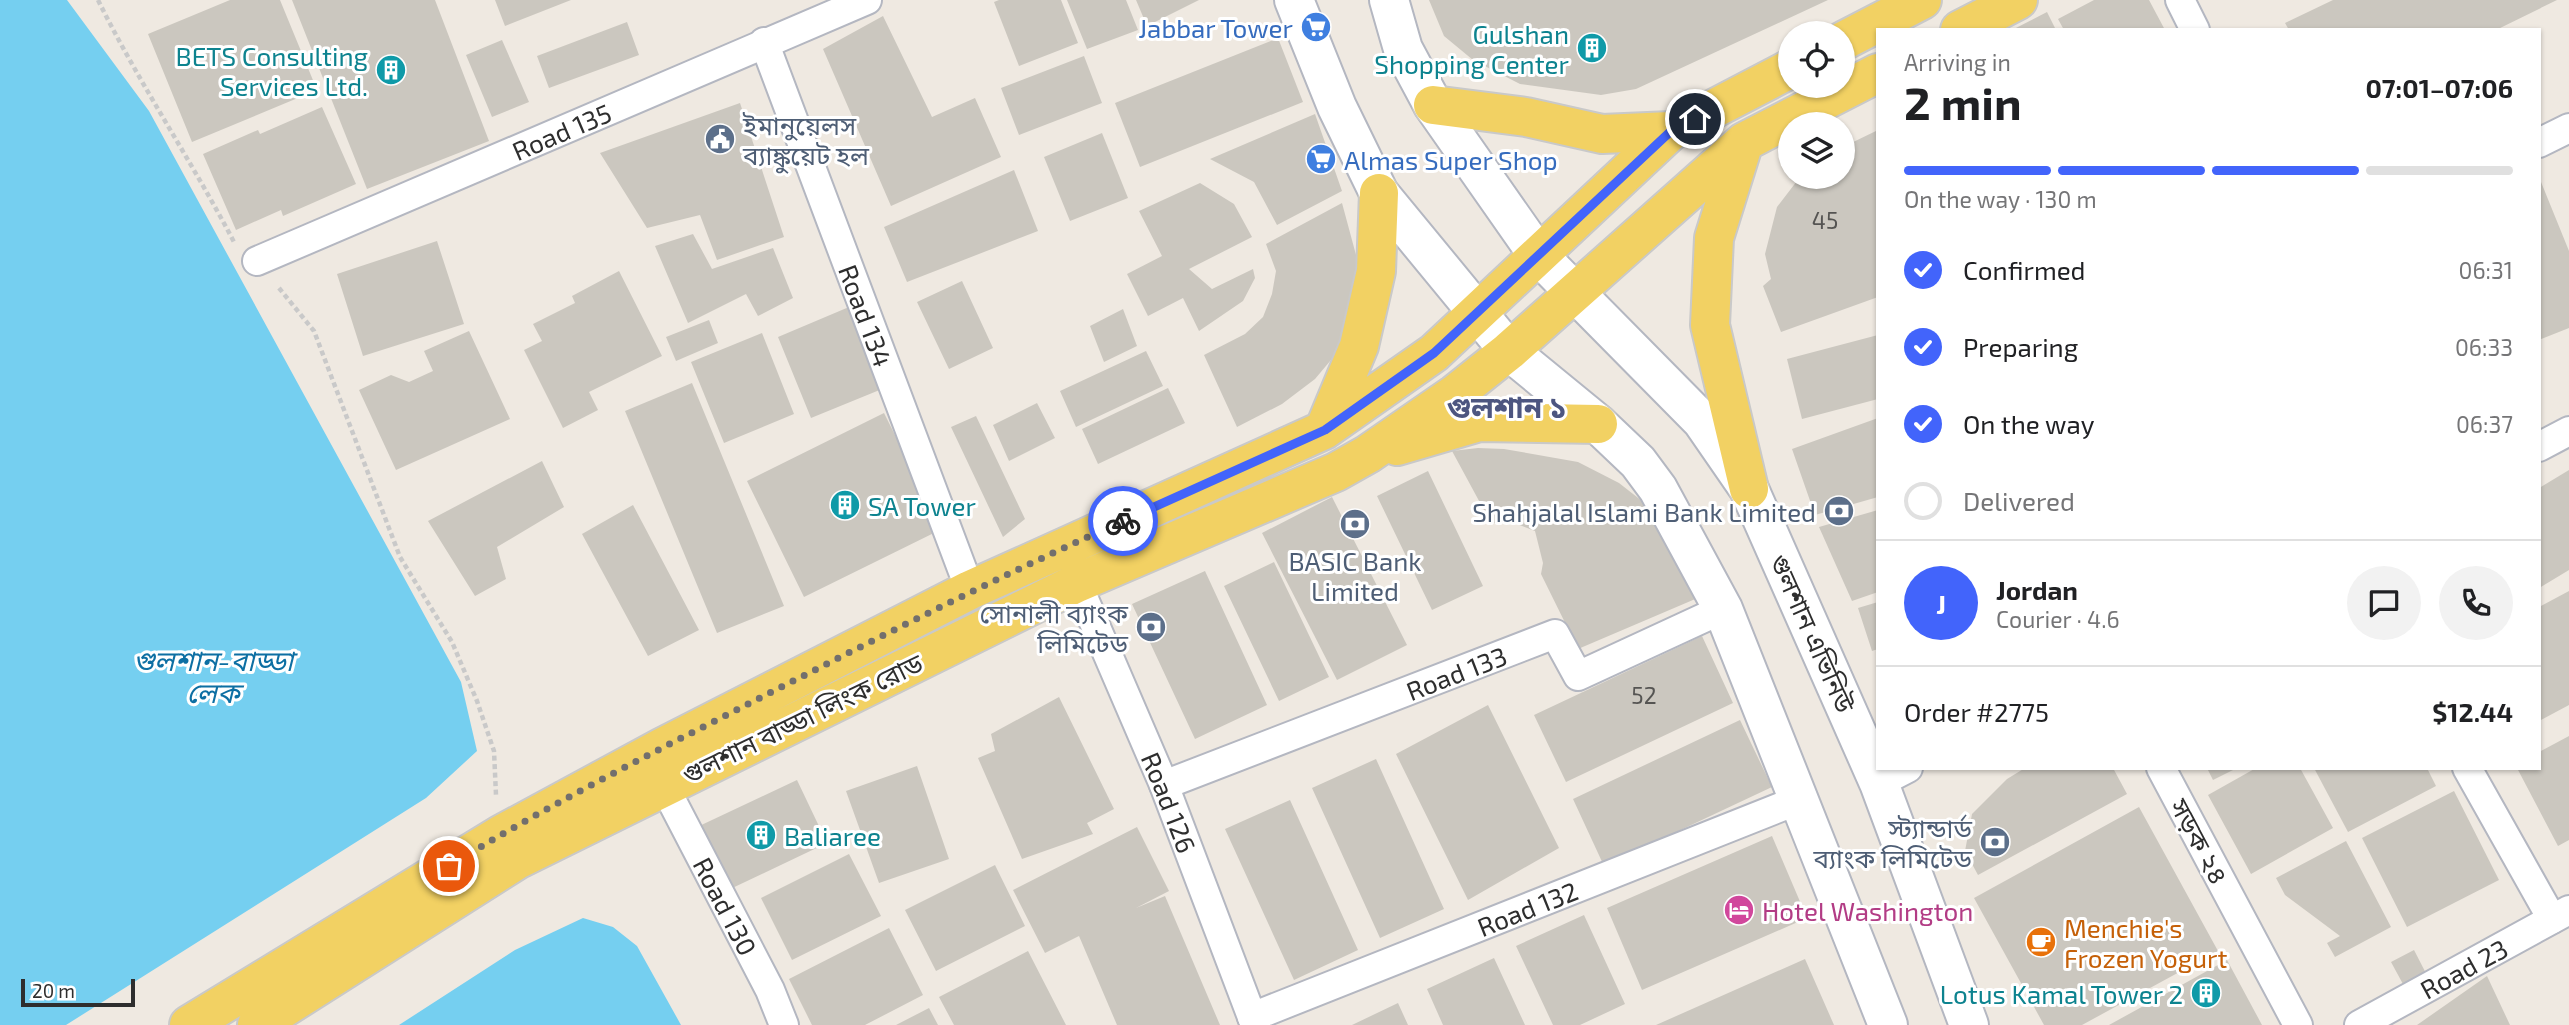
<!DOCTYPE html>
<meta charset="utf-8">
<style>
body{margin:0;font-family:"Exo 2","Noto Sans Bengali",sans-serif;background:#f2f2f2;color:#202124;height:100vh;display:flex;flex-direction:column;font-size:26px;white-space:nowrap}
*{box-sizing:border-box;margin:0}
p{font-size:23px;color:#757577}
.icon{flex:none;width:38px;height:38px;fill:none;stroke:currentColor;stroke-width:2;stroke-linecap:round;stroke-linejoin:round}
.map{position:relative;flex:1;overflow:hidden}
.drawer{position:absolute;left:1876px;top:28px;width:665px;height:742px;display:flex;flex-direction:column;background:#fff;border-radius:0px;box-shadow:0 2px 5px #0004}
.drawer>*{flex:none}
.controls{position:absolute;left:1778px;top:21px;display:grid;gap:14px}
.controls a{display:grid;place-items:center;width:77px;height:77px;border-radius:50%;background:#fff;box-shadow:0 2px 5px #0004;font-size:35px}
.scale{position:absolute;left:21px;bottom:18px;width:114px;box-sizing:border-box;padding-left:7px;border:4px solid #2e2e2e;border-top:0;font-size:19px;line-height:24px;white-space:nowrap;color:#2e2e2e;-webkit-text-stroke:5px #fff;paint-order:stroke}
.pin{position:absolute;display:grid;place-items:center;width:60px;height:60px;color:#fff;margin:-30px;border:4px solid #fff;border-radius:50%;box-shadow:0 2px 7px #0007}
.courier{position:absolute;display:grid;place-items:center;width:70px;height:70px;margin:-35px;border:5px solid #4264fb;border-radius:50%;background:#fff;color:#222;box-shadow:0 2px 9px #0007}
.head em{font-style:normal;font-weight:700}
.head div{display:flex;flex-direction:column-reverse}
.head{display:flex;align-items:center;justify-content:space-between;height:119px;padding:0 28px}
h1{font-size:46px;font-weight:700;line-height:52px}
.bar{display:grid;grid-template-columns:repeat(4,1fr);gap:10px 7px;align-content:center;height:84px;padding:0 28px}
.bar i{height:9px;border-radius:5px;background:#e0e0e0}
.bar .current{background:#4264fb}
.bar p{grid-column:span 4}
.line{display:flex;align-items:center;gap:18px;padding:0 28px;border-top:2px solid #e0e0e0}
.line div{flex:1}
.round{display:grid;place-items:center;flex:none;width:74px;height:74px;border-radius:37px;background:#f2f2f2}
ol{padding:0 28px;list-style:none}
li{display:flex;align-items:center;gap:21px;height:77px}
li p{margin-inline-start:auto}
li .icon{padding:7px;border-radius:50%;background:#4264fb;color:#fff;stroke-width:4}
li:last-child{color:#757577}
li i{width:38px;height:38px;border:4px solid #e0e0e0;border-radius:50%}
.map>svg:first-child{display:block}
</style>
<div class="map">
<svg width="2569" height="1025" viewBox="0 0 2569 1025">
<rect width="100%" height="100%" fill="#efe9e1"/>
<path fill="#75cff0" d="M0,0H67L149,111L461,682L477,751L426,798L66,1025H0Z
M583,918L613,927L637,946L681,1025H399L515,950Z"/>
<path fill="#cbc7bf" d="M230,0H280L317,90L192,142L148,34Z
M292,0H435L489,141L367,189Z
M495,0H571L505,26Z
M999,0H1061L1078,43L1019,66L994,2Z
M1067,0H1126L1138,30L1087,49Z
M1136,0H1199L1147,26Z
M1429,0H1828L1636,89L1601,95L1520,84L1473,60L1444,36Z
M2094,0H2149L2165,30H2064L2058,19Z
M2333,0H2557L2496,30H2289L2285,23Z
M2047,12L2056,30H2012Z
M883,16L932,117L975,98L1001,157L891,206L823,49Z
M627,22L639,55L549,88L537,56Z
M1278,38L1303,102L1140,167L1115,103Z
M502,40L529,102L492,117L466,55Z
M1084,56L1102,103L1019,135L1001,88Z
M740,103L784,237L717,260L700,215L647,228L600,153Z
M322,107L356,184L283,216L281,210L236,230L203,154L258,130L260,134Z
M1315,114L1342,191L1277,225L1254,182L1210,159Z
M1878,130V297L1781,332L1763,286L1771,279L1765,254L1777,207L1800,177H1843V147Z
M1102,133L1128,198L1070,221L1044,157Z
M1014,170L1038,231L907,282L884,227Z
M2539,177L2569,251V328L2539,340Z
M1200,183L1234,204L1252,237L1189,269L1212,289L1253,269L1255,278L1243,301L1199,331L1183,298L1148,316L1127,274L1162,256L1139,211Z
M1342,203L1359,266L1351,317L1336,354L1315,379L1282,404L1237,427L1204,355L1245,334L1263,317L1272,294L1276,271L1266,244Z
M693,234L712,269L773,248L793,298L758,316L746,294L688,323L655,246Z
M437,241L464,324L363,356L337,274Z
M619,271L662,356L589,392L598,410L563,428L524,350L542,341L533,324L575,303L572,296Z
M962,281L993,348L949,369L917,302Z
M849,307L882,389L811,418L778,337Z
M1123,309L1137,346L1104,362L1090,326Z
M709,320L718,343L676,361L666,337Z
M469,331L510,419L396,470L359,390L391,375L409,382L433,371L424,351Z
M762,333L794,414L724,443L691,362Z
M1878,335V399L1802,419L1787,359Z
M1146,351L1163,386L1076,427L1060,391Z
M692,383L784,606L717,633L625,411Z
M1168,388L1185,423L1098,464L1082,429Z
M1037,403L1055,438L1009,461L993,425Z
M884,413L942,529L804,597L747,481Z
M976,416L1025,519L1003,537L951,427Z
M1878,418V497L1815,515L1792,449Z
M1478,448L1504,449L1578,462L1619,483L1651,508L1707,594L1578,649L1541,574L1543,563L1535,531L1517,524L1491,523L1452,451Z
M542,461L564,507L497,547L506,579L475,596L428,521Z
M2569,470V570L2539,588V488Z
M1428,471L1483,586L1432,610L1377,496Z
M1332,497L1407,645L1337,680L1262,533Z
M633,505L699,630L648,656L582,534Z
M1878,510V592L1852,601L1819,527Z
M1274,562L1329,677L1279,701L1224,586Z
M1205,571L1267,705L1195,739L1132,604Z
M2569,591V705L2539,721V607Z
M1878,602V649L1872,651L1858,608Z
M1702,636L1733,703L1566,782L1534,715Z
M1059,697L1114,809L1087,823L1093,834L1022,859L978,758L995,751L991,734Z
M1488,705L1559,848L1468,900L1396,754Z
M1740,720L1772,787L1604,866L1573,799Z
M2569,736V840L2558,846L2517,768H2539V752Z
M1376,759L1444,909L1380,938L1312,788Z
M917,766L949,859L879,883L846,791Z
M2025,768H2113L2127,794L1978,875L1965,851L1972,814L2007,779Z
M2207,768H2237L2213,780Z
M2256,768H2300L2333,828L2251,874L2208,795Z
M2314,768H2427L2436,786L2348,832Z
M797,780L827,843L726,891L695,828Z
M2454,791L2499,880L2407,927L2362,838Z
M1290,800L1358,950L1294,980L1225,829Z
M2139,807L2218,951L2082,1025H2044L1974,898Z
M1137,827L1169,891L1136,908L1165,896L1220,1025H1117L1079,936L1045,953L1013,890Z
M1772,836L1807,918L1642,990L1607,908Z
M2346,841L2391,927L2335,957L2327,943L2340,936L2285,895L2276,878Z
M849,854L881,916L792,960L761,898Z
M995,865L1025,926L936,971L905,910Z
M1584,915L1625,1004L1580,1025H1553L1516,946Z
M889,928L923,995L865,1025H812L789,979Z
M2414,950L2432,985L2410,997L2391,962Z
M1028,951L1066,1025H954L939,997Z
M1494,958L1525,1025H1443L1427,989Z
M1805,959L1834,1025H1656Z
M2227,960L2262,1025H2109Z
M2487,976L2510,1025H2417Z
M1398,1003L1408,1025H1352Z
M929,1008L938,1025H896Z"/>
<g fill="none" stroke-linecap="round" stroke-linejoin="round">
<g stroke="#b4b7c1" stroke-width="32">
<g id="street">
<path d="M2180,0L2195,30"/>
<path id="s1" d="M764,42L970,590"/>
<path d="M2539,143L2569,128"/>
<path id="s2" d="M257,261L867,0"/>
<path d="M2539,447L2569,431"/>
<path id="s3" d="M1077,583L1164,785L1255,1025"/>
<path d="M2161,768L2298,1025"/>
<path d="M2467,768L2552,919"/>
<path d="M1879,783L1908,768"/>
<path id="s4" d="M1164,785L1555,634L1578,676L1723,609"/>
<path id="s5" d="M664,786L770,990L784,1025"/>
<path id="s6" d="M1252,1017L1801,799"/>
<path id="s7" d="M2359,1025L2569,910"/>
</g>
</g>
<g stroke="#b4b7c1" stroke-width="42">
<path id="secondary" d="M1294,0L1337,107L1379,193L1509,351L1598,424L1638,462L1658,489L1723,609L1888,1025
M1389,0L1403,49L1433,105L1538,255L1702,421L1749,489L1879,783L1969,1025"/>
</g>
<g stroke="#c9c9c9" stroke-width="42">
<path id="primary" d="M1960,30L2018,0
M1843,41L1922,0
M1433,105L1526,117L1602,134L1671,131
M1744,142L1714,238L1710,325L1749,489
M1324,430L1359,346L1376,271L1379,193
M1397,446L1479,422L1598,424
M189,1025L502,834L661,748L970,590L1324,430L1434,353L1671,131L1790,69
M257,1025L517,860L1077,583L1336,472L1368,454L1455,394L1509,351L1744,142L1878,73"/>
</g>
<path stroke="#c9c9c9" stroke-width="4.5" stroke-dasharray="5 3.5" stroke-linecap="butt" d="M98,0C139,83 191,160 234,242
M279,288L314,331L400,557L452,642L477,701L494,751L496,795"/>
<use href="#street" stroke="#fff" stroke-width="28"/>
<use href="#secondary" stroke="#fff" stroke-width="38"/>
<use href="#primary" stroke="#f2d163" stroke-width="38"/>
</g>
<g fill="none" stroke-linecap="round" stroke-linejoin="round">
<path stroke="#726f6d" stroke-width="7" stroke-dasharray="0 12.6" d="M449,866C548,805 652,753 756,700C877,638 998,577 1123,521"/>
<path stroke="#4264fb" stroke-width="9" d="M1123,521L1325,430L1434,353L1671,131L1695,119"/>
</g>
<defs>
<g id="supermarket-disc" transform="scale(1.575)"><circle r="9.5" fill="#3f7fe0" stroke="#fff"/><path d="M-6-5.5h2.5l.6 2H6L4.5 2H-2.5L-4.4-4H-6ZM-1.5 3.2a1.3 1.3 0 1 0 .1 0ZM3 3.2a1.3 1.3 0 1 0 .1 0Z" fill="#fff"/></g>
<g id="building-disc" transform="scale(1.575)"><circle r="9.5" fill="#0f9aa8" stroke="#fff"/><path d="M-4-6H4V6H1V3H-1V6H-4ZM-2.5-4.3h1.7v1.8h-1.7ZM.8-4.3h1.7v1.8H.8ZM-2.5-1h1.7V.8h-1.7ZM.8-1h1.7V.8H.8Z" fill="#fff"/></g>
<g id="civic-disc" transform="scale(1.575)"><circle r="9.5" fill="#5c6f8a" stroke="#fff"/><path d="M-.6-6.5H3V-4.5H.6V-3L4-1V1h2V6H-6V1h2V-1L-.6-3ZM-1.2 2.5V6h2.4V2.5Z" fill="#fff"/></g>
<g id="bank-disc" transform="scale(1.575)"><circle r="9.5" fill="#5c6f8a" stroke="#fff"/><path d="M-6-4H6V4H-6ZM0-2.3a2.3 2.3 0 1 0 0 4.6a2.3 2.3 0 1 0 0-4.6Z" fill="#fff"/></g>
<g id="hotel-disc" transform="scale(1.575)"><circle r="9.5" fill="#d1479c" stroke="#fff"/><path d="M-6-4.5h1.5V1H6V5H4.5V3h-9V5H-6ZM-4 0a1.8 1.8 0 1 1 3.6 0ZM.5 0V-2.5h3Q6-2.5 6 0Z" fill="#fff"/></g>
<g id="cafe-disc" transform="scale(1.575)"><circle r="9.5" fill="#e8710a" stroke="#fff"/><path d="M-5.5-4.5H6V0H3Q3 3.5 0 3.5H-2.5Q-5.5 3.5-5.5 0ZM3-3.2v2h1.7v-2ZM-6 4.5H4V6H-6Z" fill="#fff"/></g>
</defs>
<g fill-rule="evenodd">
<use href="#supermarket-disc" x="1316" y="27"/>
<use href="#building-disc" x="1592" y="48"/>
<use href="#building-disc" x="391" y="70"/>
<use href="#civic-disc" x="720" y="139"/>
<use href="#supermarket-disc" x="1321" y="159"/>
<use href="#building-disc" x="845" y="505"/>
<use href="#bank-disc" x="1839" y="511"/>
<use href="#bank-disc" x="1355" y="524"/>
<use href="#bank-disc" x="1151" y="627"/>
<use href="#building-disc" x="761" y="835"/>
<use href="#bank-disc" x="1995" y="842"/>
<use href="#hotel-disc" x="1739" y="910"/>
<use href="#cafe-disc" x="2041" y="942"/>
<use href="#building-disc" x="2206" y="993"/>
</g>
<g text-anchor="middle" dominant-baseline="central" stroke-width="6" stroke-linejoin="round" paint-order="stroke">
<g font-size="23" fill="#555452">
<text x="1825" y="220">45</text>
<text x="1644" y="695">52</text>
</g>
<g font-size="26" fill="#366cbe" stroke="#fff" text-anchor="end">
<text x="1293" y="27">Jabbar Tower</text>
<text x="1344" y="159" text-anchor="start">Almas Super Shop</text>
</g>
<g font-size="26" fill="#0d838f" stroke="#fff" text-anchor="end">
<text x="1569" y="33">Gulshan<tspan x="1569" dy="30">Shopping Center</tspan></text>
<text x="368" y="55">BETS Consulting<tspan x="368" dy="30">Services Ltd.</tspan></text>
<text x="868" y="505" text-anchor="start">SA Tower</text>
<text x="784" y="835" text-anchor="start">Baliaree</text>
<text x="2183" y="993">Lotus Kamal Tower 2</text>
</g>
<g font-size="26" fill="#4e5e75" stroke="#fff" text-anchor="end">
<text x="743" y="124" text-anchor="start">ইমানুয়েলস<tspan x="743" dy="30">ব্যাঙ্কুয়েট হল</tspan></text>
<text x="1816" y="511">Shahjalal Islami Bank Limited</text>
<text x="1355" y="560" text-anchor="middle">BASIC Bank<tspan x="1355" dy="30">Limited</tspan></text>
<text x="1128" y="612">সোনালী ব্যাংক<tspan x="1128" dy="30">লিমিটেড</tspan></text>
<text x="1972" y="827">স্ট্যান্ডার্ড<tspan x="1972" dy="30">ব্যাংক লিমিটেড</tspan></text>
</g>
<g font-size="26" fill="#2e2e2e" stroke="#fff">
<text stroke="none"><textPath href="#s2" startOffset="331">Road 135</textPath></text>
<text stroke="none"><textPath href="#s1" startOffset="292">Road 134</textPath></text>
<text transform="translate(1813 633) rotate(66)">গুলশান এভিনিউ</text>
<text stroke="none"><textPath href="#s4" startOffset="313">Road 133</textPath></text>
<text transform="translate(802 718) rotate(-26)">গুলশান বাড্ডা লিংক রোড</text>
<text stroke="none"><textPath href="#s3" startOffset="238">Road 126</textPath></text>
<text transform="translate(2200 841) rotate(62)">সড়ক ২৪</text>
<text stroke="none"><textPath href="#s5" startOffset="135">Road 130</textPath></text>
<text stroke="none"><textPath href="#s6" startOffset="296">Road 132</textPath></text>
<text stroke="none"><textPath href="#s7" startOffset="119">Road 23</textPath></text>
</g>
<g font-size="26" fill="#b23c85" stroke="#fff" text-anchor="start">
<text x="1762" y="910">Hotel Washington</text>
</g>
<g font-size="26" fill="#c56008" stroke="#fff" text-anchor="start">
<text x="2064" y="927">Menchie's<tspan x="2064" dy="30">Frozen Yogurt</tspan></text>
</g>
<g font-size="28" font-style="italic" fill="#0d6fa3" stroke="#fff">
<text x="213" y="660">গুলশান-বাড্ডা<tspan x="213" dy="32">লেক</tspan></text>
</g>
<g font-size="30" font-weight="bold" fill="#4d5680" stroke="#fff">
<text x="1507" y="406">গুলশান ১</text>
</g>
</g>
</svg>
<div class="controls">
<a><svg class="icon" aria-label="locate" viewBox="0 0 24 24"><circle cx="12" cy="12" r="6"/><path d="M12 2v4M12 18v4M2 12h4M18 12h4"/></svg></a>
<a><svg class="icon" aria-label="layers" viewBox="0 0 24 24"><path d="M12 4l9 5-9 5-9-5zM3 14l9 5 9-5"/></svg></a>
</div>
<div class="scale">20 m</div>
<div class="pin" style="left:449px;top:866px;background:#ea580c"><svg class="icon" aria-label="bag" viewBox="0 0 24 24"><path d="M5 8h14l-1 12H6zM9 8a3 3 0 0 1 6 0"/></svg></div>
<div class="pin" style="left:1695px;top:119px;background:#1f2937"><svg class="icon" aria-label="home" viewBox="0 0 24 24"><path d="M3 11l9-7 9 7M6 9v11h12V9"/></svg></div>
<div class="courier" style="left:1123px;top:521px"><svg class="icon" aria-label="bike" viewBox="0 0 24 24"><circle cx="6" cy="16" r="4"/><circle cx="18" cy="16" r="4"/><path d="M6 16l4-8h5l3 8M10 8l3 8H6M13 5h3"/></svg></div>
<section class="drawer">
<div class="head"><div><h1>2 min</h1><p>Arriving in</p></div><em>07:01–07:06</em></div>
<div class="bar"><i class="current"></i><i class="current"></i><i class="current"></i><i></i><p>On the way · 130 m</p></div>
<ol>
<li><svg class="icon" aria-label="check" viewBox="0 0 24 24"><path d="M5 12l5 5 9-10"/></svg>Confirmed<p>06:31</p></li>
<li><svg class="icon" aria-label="check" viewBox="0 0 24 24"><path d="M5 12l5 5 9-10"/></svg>Preparing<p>06:33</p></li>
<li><svg class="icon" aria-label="check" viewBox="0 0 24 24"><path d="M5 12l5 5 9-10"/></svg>On the way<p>06:37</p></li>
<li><i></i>Delivered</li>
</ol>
<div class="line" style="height:126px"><b class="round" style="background:#4264fb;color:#fff">J</b><div><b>Jordan</b><p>Courier · 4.6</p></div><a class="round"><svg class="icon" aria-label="chat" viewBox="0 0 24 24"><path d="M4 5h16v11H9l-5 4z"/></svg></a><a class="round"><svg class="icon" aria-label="phone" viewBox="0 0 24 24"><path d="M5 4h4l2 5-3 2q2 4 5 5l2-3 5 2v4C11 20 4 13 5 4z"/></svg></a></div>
<div class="line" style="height:91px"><div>Order #2775</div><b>$12.44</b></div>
</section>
</div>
